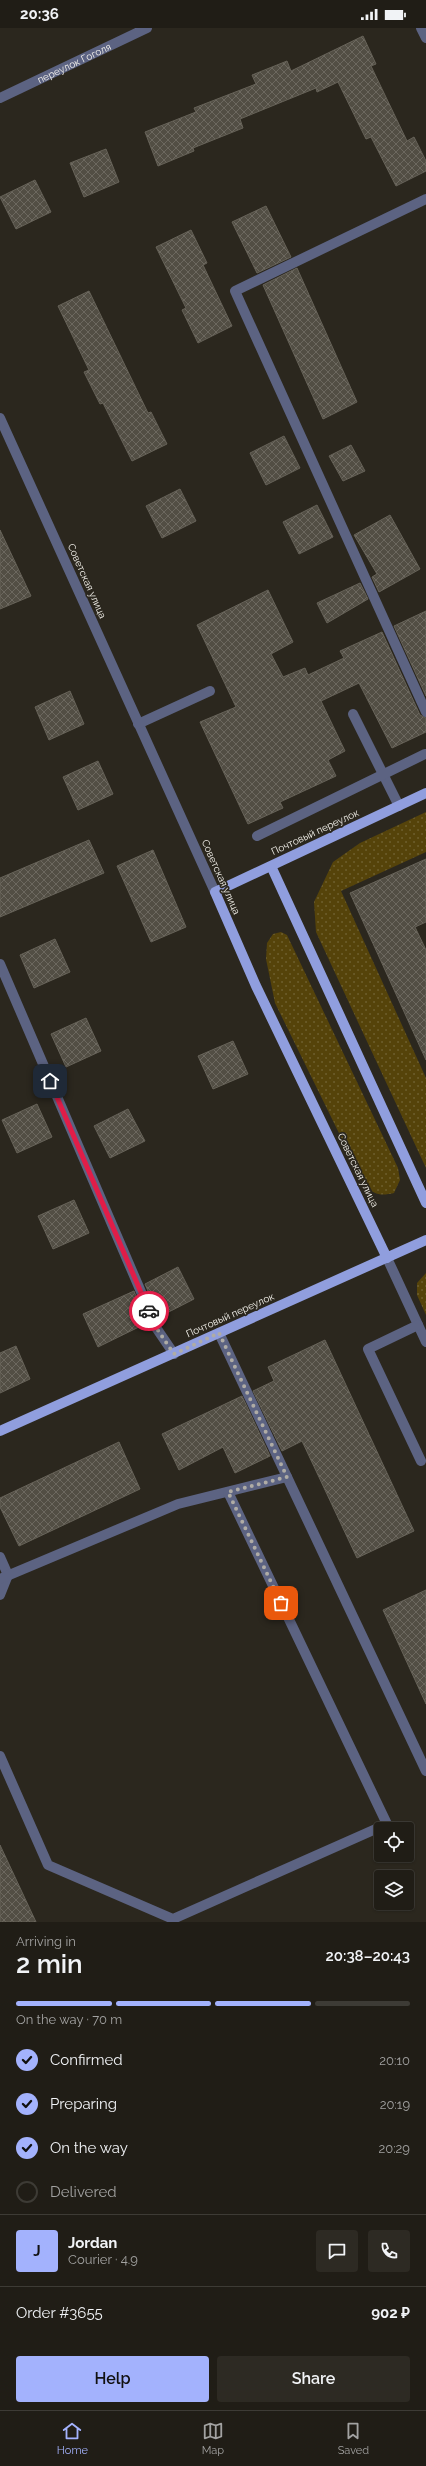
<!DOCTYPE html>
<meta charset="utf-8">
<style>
body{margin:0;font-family:Raleway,sans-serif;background:#2d2a23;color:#f1f3f6;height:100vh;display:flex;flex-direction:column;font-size:15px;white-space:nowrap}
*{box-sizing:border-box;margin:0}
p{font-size:13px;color:#a2a2a1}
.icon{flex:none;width:22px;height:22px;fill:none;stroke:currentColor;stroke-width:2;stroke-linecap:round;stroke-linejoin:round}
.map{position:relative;height:1894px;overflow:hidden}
.sheet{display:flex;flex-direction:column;background:#201d16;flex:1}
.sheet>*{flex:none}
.tools{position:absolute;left:374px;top:1794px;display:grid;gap:8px}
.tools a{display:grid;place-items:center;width:40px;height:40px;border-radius:4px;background:#201d16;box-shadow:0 1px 3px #0004,0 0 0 1px #3d3b35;font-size:20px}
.pin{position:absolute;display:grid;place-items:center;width:34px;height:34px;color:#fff;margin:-17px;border-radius:8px;box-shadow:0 2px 6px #0006}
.courier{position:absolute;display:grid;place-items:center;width:40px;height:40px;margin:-20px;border:3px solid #e11d48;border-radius:50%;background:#fff;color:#222;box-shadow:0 1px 5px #0007}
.head em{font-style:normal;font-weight:600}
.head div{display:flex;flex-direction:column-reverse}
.head{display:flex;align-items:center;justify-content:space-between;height:68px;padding:0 16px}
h1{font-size:26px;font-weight:600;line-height:30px}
.bar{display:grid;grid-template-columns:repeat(4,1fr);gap:6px 4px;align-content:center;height:48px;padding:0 16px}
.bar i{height:5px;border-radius:3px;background:#3d3b35}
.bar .current{background:#a3b2fd}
.bar p{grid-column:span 4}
.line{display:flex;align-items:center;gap:10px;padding:0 16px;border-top:1px solid #3d3b35}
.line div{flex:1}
.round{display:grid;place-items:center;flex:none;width:42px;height:42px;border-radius:4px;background:#2d2a23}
ol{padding:0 16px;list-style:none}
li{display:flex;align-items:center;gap:12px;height:44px}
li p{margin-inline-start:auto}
li .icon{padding:4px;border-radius:50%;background:#a3b2fd;color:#111;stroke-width:4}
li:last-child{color:#a2a2a1}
li i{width:22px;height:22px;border:2px solid #3d3b35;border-radius:50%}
.cta{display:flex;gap:8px;margin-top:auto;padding:8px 16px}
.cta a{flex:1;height:46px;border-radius:4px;background:#a3b2fd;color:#111;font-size:16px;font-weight:600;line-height:46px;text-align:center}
.cta a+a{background:#2d2a23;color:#f1f3f6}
.status{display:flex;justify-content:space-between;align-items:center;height:28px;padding:0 20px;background:#201d16;direction:ltr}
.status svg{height:11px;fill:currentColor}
.dock{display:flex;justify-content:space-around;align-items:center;height:56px;border-top:1px solid #3d3b35;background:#201d16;font-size:11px;color:#a2a2a1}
.dock a{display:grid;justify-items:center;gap:2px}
.dock .current{color:#a3b2fd}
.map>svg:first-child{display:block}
</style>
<div class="status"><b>20:36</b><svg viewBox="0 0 49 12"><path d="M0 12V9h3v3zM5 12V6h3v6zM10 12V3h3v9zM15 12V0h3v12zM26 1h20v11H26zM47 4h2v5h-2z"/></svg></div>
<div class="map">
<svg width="426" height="1894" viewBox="0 0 426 1894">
<defs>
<pattern id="grass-dots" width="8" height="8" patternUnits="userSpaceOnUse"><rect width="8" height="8" fill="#55430a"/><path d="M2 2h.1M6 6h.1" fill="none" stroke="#6e5f2e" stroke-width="1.8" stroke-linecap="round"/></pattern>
<pattern id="building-cross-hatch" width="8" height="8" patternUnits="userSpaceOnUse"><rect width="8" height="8" fill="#524e44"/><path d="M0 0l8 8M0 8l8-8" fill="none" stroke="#6c685f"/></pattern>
</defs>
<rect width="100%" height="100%" fill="#2b271e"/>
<path fill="url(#grass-dots)" d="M426,784V824L341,863L426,1050V1140L316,904L314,874L333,834L360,815Z
M281,904L287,907L398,1140L400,1152L394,1165C381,1168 375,1167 365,1158L275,975L266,931L267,915L273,906Z
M426,1245V1287L417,1267V1255Z"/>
<path fill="url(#building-cross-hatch)" stroke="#666258" d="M363,8L376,36L371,38L407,113L414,109L426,133V143L396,158L371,109L366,111L338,54L317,64L316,60L240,91L243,100L193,120L194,123L158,138L145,104L196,84L194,80L256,56L252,47L287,33L291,43Z
M106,121L119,154L84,169L70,135Z
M35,152L51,184L16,201L0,169Z
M266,178L291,229L257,245L232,194Z
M191,202L207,235L203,237L232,298L198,315L182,282L186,280L156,219Z
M297,240L357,374L323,391L263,257Z
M89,263L148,385L151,384L167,416L132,433L103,375L100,376L84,344L89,342L58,278Z
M284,408L300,440L266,457L250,425Z
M351,417L365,443L343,453L329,428Z
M180,461L196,493L162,510L146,478Z
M317,477L333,509L299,526L283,494Z
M390,487L420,541L379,564L372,549L377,546L354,507Z
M0,502L31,568L0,581Z
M360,555L368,571L327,595L317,575Z
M268,562L293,614L271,626L283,649L305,640L308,647L344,630L340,623L382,604L420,687L426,690V704L392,720L359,655L321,673L345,723L328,732L336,748L280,774L283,780L248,796L200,694L236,679L197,597Z
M426,583V668L394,598Z
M70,663L84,696L49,712L35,679Z
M98,733L113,766L78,782L63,749Z
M89,812L104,845L0,889V850Z
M153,822L186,899L151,914L117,838Z
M426,831V894L415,899L426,922V1032L350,865Z
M55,911L70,944L34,960L20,927Z
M86,990L101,1023L66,1039L51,1006Z
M233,1013L248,1046L213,1061L198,1028Z
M37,1076L52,1109L17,1125L2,1092Z
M128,1081L145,1113L110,1130L94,1098Z
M74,1172L89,1205L53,1221L38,1188Z
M178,1239L194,1271L159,1289L145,1256Z
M134,1263L147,1295L98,1319L83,1286Z
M325,1312L414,1503L357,1530L302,1413L282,1423L253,1363L274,1353L268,1339Z
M16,1318L30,1351L0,1365V1325Z
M242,1368L270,1428L235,1445L223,1419L179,1442L162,1406Z
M119,1414L140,1461L19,1518L0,1479V1470Z
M426,1562V1676L383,1582Z
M0,1817L36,1894H0Z"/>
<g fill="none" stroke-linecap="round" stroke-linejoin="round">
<g stroke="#5c6382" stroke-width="10">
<path d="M421,0L426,10"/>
<path id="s1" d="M0,70L147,0"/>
<path d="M426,171L235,263L426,684"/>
<path d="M0,390L215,864"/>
<path d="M353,686L399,778"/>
<path d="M138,696L210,663"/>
<path d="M257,808L425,726"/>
<path d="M0,936L157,1301L174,1326"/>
<path d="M387,1230L426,1314"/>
<path d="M418,1297L368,1321L421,1433"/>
<path d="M219,1305L426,1743"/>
<path d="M0,1529L8,1547L0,1567"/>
<path d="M0,1551L178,1476L287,1449"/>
<path d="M0,1728L48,1837L173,1891L387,1796L228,1464"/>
</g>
<path stroke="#909ede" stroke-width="10" d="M271,838L426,1175
M387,1230L256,958L215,864L426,765
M0,1403L426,1212"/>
</g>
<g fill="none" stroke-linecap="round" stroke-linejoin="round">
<path stroke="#afaca5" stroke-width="4" stroke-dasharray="0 7.2" d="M149,1283L157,1301L174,1326L219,1305L287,1449L228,1464L281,1575"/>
<path stroke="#e11d48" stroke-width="5" d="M50,1053L149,1283"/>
</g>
<g text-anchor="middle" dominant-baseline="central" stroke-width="3.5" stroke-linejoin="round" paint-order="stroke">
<g font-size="10" fill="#f6f4ee" stroke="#2b271e">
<text stroke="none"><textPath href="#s1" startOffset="82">переулок Гоголя</textPath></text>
<text transform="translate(87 553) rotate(66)">Советская улица</text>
<text transform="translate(315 804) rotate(-25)">Почтовый переулок</text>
<text transform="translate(221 849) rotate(66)">Советская улица</text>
<text transform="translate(358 1142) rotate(64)">Советская улица</text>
<text transform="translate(230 1287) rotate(-24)">Почтовый переулок</text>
</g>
</g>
</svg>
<div class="tools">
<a><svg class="icon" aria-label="locate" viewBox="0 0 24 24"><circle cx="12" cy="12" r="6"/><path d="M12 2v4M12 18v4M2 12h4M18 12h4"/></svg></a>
<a><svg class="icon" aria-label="layers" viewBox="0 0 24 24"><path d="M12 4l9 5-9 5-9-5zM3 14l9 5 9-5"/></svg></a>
</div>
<div class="pin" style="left:281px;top:1575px;background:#ea580c"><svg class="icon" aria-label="bag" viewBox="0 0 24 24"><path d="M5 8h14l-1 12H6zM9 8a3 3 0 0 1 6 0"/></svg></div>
<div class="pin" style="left:50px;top:1053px;background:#1f2937"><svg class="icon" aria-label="home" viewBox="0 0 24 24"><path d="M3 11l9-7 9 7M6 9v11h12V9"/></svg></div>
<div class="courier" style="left:149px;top:1283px"><svg class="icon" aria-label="car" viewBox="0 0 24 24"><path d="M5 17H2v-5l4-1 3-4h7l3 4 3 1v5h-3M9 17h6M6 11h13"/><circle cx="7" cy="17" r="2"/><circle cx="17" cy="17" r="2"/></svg></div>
</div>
<section class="sheet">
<div class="head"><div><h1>2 min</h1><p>Arriving in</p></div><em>20:38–20:43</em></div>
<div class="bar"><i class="current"></i><i class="current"></i><i class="current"></i><i></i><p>On the way · 70 m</p></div>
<ol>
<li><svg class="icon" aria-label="check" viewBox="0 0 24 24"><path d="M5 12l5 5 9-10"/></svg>Confirmed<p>20:10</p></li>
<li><svg class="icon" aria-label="check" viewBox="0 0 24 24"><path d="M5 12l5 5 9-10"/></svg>Preparing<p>20:19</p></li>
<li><svg class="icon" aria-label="check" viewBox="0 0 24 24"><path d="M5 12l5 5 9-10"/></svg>On the way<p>20:29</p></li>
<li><i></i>Delivered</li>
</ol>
<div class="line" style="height:72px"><b class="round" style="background:#a3b2fd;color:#111">J</b><div><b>Jordan</b><p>Courier · 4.9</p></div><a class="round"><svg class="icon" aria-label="chat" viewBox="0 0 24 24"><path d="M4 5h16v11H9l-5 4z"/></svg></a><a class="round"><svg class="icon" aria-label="phone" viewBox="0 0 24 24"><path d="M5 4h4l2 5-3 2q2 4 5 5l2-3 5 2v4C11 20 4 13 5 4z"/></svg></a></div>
<div class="line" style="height:52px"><div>Order #3655</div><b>902 ₽</b></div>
<div class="cta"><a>Help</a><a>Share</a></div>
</section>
<nav class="dock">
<a class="current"><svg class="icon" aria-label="home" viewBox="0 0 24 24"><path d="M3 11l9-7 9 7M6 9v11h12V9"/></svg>Home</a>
<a><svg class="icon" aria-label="map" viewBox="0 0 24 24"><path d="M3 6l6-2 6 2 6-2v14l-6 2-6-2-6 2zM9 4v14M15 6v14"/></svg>Map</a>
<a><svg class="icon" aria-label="saved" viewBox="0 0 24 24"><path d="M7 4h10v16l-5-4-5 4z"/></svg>Saved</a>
</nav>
